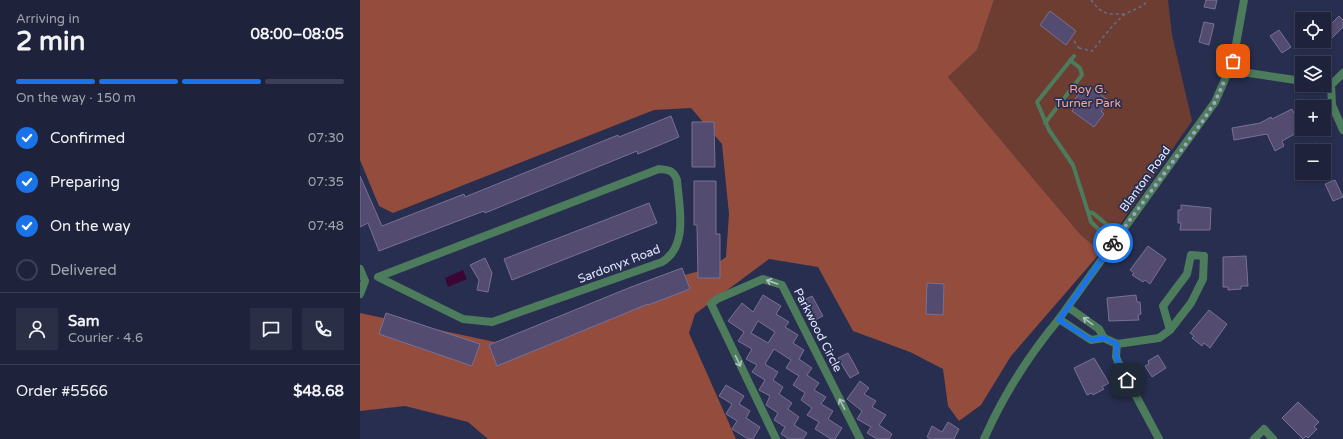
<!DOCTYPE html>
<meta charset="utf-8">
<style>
body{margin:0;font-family:"Varela Round",sans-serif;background:#2b2f46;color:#f1f3f6;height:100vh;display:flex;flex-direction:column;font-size:15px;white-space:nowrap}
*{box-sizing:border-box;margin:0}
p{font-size:13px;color:#a1a4af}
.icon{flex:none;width:22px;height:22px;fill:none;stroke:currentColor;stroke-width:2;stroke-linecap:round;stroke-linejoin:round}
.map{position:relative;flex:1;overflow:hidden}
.side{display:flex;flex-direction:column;background:#1e223b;width:360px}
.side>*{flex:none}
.buttons{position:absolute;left:935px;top:12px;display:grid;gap:8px}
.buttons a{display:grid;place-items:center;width:36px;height:36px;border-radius:0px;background:#1e223b;box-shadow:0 2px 6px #0003,0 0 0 1px #3c3f55;font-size:20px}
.pin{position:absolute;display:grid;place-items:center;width:34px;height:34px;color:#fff;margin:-17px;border-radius:8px;box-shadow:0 2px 6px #0006}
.courier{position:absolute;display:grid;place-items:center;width:40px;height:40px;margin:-20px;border:3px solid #1a73e8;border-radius:50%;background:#fff;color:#222;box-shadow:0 1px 5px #0007}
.head em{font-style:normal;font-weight:700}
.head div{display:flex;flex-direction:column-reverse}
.head{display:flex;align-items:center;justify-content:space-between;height:68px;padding:0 16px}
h1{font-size:26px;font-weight:700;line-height:30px}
.bar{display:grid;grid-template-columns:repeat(4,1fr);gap:6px 4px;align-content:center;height:48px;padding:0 16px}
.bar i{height:5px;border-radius:3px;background:#3c3f55}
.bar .selected{background:#1a73e8}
.bar p{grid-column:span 4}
.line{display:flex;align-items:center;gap:10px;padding:0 16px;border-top:1px solid #3c3f55}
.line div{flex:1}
.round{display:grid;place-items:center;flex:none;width:42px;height:42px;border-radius:0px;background:#2b2f46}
ol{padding:0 16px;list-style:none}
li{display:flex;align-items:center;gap:12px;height:44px}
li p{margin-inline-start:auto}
li .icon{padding:4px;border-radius:50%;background:#1a73e8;color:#fff;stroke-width:4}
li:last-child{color:#a1a4af}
li i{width:22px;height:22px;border:2px solid #3c3f55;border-radius:50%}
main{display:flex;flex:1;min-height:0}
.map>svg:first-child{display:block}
</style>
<main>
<section class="side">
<div class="head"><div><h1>2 min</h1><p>Arriving in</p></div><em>08:00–08:05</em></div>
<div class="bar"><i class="selected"></i><i class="selected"></i><i class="selected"></i><i></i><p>On the way · 150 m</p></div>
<ol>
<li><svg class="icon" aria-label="check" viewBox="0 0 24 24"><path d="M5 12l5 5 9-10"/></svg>Confirmed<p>07:30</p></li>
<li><svg class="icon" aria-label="check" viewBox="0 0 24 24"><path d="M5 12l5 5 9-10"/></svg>Preparing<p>07:35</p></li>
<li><svg class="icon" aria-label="check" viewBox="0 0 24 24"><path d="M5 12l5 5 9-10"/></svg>On the way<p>07:48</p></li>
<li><i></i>Delivered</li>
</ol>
<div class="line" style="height:72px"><a class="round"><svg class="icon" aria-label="person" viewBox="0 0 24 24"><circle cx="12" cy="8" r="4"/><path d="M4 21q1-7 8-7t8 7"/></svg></a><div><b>Sam</b><p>Courier · 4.6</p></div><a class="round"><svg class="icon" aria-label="chat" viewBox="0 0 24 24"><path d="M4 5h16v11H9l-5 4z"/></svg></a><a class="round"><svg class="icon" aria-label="phone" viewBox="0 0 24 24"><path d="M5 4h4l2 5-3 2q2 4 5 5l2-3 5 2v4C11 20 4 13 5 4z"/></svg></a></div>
<div class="line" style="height:52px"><div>Order #5566</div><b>$48.68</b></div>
</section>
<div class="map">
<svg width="983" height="439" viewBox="0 0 983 439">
<rect width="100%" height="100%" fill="#282e4f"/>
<path fill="#6e3d32" d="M634,0H808L812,35L832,121L741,252L720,234L588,77L617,50Z"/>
<path fill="#944c3c" d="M0,0H634L617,50L588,77L720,234L741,252L651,356L621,405L599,421L588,406L583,369L550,352L493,331L458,267L409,259L335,314L329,333L376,439H128L108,422L45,406L0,411V313L153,346L302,281L351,268L366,257L369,214L362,144L331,108L294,110L33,213L19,206L0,160Z"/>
<path fill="#3b0534" d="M103,270L107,279L88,287L85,278Z"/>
<path fill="#544c70" stroke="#787096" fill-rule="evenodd" d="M846,0H857L855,9L844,7Z
M690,11L716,31L706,45L680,25Z
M979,16L983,20V27L971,39L964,31Z
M844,22L854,24L849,45L839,42Z
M919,30L931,47L922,53L910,36Z
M725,87L729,90L731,87L749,101L741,111L744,114L734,127L712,111L715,107L711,104Z
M932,109L942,130L922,141L924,146L915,151L907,134L874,140L872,128L900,123L911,117L912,119Z
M311,116L319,137L278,154L277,151L125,213L124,211L19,251L8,223L0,227V176L22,226L104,194L105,197L258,135L259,137Z
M332,122H354L355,167H332Z
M957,143L960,151H939Z
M975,180L983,197L973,201L965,184Z
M334,181H356V234H360V278H338L337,225H334Z
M289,203L297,223L152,280L144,259Z
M821,205L851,208L850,230H820L821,223H818V210H821Z
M788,246L806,259L790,284L785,280L783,282L772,275L774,273L770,270Z
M886,256L888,286H881V289L868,290V287H863V257Z
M125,258L132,273L128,292L117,290L119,280L110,265Z
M322,268L330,289L288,305V304L137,366L129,345L271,287Z
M567,283L584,284L583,315L566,314Z
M403,295L421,306L416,314L429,322L425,327L438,335L433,343L444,350L439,359L452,368L447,375L459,383L454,390L466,397L461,404L473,411L468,419L482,428L475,439H471L455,429L459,422L447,415L452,408L441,400L445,393L433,385L439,376L426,368L431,360L414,349L405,364L418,372L413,380L423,387L419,394L432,403L428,409L439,417L434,425L447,433L443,439H429L421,434L425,427L414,420L418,413L406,405L410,396L399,390L405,380L392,372L397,365L386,359L392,349L378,341L384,332L368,321L382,303L393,312ZM398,321L415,332L408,343L391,333Z
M776,295L777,302H780L781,314L778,315L779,320L749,321L747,298Z
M452,296L463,316L453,321L442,301Z
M849,310L867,324L850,348L844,343L842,346L832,338L834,336L830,333Z
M26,313L120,344L112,366L19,334Z
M488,353L499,373L490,378L478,358Z
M798,355L806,368L792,377L785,366L789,364L788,361Z
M734,358L749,383L742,387L744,389L733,395L732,393L727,395L714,368Z
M500,381L509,388L504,394L516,401L512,407L526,415L519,425L532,434L529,439H517L507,433L511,427L497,419L502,411L487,399Z
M366,385L384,396L379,404L390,411L386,418L400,427L393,439H388L372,429L377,421L366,414L372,404L359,396Z
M938,402L959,422L954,427L957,429L948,438L946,436L943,439L922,418Z
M588,422L599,429L594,439H571L567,437L572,426L582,432Z"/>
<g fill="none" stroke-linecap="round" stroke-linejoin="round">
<path stroke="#676d8a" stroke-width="1.5" stroke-dasharray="3 3" stroke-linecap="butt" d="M731,0C744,16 746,14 766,14
M714,41L719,48L717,51
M719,48L732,51C742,39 752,25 764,15C772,9 782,9 788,0"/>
<path stroke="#4c7c5c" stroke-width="4" d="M714,56L677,102L689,130L713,165L728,212
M685,123L722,75L720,68L710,60
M753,243L731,222L728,212L733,213L759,235"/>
<path stroke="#4c7c5c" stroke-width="8" d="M869,70L942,81
M964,84L971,85L983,73
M971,85L972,105L983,130
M299,169C309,170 313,170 317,180C319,207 329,246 302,262L132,322L103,319L18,277Z
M0,269L5,281L0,294
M708,307L739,329L744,338L757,344L799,338L810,330L831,303L843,279L844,256L831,255L827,274L803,306L810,330
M699,319L731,340L744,338
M757,344L756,357L760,366L799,439
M416,439L351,304L357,299L403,279L422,285L500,439
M894,439L904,429L913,439"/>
<path stroke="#4c7c5c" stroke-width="8" d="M624,439C643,396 669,355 699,319L855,102L873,61L884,0"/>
</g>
<defs><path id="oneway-shaft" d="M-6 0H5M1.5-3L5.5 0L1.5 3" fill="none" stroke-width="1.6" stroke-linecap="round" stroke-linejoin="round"/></defs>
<g stroke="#aec2c5">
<use href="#oneway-shaft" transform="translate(412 282) rotate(-161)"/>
<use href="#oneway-shaft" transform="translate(728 321) rotate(-144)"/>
<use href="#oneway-shaft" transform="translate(378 361) rotate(64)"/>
<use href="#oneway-shaft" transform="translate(482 404) rotate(-117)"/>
</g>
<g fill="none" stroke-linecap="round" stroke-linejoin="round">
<path stroke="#a1a6c0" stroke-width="4" stroke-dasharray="0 7.2" d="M753,243L842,122L855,102L873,61"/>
<path stroke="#1a73e8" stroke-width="5" d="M753,243L699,320L731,340L744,338L757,344L756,357L767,380"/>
</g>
<g text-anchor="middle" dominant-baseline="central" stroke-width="3.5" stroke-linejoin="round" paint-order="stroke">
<g font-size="12" fill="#faa692" stroke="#282e4f">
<text x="728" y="89">Roy G.<tspan x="728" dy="14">Turner Park</tspan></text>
</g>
<g font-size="12" fill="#e2e7fd" stroke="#282e4f">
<text transform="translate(785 179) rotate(-54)">Blanton Road</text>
<text transform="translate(259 264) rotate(-21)">Sardonyx Road</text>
<text transform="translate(458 330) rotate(63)">Parkwood Circle</text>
</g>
</g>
</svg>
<div class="buttons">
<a><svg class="icon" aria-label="locate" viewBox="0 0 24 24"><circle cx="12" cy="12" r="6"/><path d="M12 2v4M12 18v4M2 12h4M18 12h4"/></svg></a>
<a><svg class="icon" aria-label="layers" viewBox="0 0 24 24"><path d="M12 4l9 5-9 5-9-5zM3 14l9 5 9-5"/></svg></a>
<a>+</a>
<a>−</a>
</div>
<div class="pin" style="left:873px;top:61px;background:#ea580c"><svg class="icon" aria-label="bag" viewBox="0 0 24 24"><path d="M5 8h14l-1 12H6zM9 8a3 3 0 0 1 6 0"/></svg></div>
<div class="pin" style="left:767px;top:380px;background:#1f2937"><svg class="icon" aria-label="home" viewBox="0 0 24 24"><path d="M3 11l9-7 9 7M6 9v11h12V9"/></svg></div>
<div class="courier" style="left:753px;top:243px"><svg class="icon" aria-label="bike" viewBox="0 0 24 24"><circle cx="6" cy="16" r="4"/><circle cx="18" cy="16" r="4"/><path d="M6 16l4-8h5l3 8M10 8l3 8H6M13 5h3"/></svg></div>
</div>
</main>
